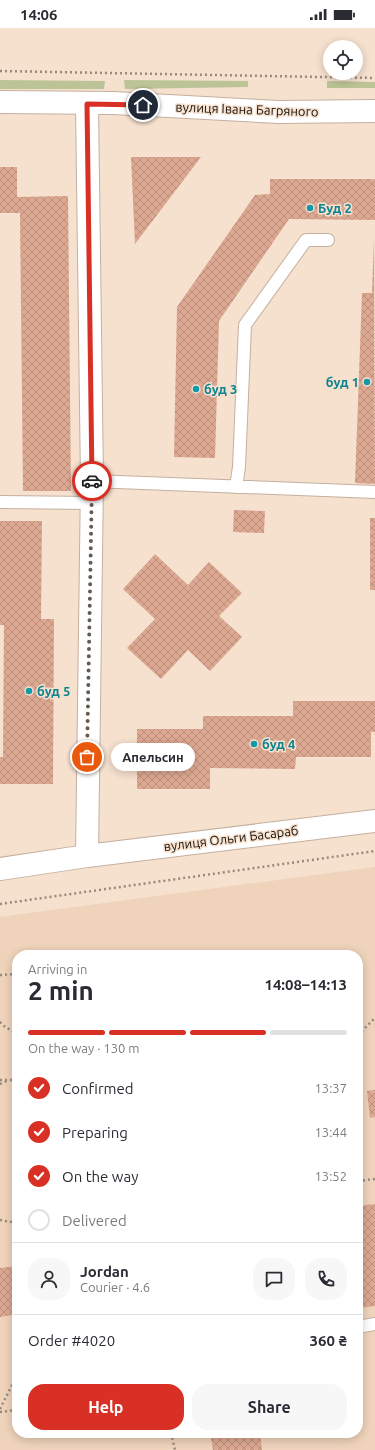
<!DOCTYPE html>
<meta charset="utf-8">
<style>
body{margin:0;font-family:Ubuntu,sans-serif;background:#f7f7f7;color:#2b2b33;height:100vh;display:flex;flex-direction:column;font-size:15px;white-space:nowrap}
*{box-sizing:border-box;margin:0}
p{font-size:13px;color:#7c7c81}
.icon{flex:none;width:22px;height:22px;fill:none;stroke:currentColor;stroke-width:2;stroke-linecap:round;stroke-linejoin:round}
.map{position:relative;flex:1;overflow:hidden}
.details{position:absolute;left:12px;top:922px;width:351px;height:488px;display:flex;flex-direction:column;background:#fff;border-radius:16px;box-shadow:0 2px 10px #0003}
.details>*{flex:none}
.fabs{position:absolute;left:323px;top:12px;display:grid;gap:8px}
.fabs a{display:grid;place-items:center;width:40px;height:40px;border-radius:50%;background:#fff;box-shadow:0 2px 10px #0003;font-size:20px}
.pin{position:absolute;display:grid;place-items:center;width:34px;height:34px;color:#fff;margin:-17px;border:2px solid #fff;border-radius:50%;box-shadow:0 1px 4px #0007}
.courier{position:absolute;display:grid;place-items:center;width:40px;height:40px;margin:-20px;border:3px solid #d93025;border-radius:50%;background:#fff;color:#222;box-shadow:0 1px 5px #0007}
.bubble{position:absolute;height:28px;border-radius:14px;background:#fff;box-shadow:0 2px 10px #0003;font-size:13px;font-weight:600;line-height:28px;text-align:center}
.summary em{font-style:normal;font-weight:600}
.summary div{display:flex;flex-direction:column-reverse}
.summary{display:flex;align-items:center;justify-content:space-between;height:68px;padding:0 16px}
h1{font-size:26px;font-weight:600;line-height:30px}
.bar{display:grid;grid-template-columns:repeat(4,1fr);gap:6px 4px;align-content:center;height:48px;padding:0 16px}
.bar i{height:5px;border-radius:3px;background:#e1e1e2}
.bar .current{background:#d93025}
.bar p{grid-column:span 4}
.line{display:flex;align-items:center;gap:10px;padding:0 16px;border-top:1px solid #e1e1e2}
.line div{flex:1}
.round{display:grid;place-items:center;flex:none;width:42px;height:42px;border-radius:16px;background:#f7f7f7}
ol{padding:0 16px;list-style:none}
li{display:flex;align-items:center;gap:12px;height:44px}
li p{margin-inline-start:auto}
li .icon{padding:4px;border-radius:50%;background:#d93025;color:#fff;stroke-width:4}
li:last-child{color:#7c7c81}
li i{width:22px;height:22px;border:2px solid #e1e1e2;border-radius:50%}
.action{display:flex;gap:8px;margin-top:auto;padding:8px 16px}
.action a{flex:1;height:46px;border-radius:16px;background:#d93025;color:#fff;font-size:16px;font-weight:600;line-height:46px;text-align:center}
.action a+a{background:#f7f7f7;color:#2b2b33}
.status{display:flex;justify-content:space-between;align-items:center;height:28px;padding:0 20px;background:#fff;direction:ltr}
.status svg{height:11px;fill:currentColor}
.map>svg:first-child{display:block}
</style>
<div class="status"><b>14:06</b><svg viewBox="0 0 49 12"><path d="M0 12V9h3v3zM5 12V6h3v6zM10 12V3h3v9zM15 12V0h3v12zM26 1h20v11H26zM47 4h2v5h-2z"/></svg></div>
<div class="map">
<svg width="375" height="1422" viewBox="0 0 375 1422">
<defs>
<pattern id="building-cross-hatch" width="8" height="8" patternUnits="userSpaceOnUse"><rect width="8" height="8" fill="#dda892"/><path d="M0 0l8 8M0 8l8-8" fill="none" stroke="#bd907d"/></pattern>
</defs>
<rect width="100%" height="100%" fill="#f6e0ce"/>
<path fill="#efd3bb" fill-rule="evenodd" d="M375,839V1422H0V889ZM17,927H358V1405H17Z"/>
<path fill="#bcc497" d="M0,52L105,53L104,61H0Z
M124,52L248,53V59L125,61Z
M327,53L375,54V60H327Z"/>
<path fill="url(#building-cross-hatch)" d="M131,129H201L135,216Z
M0,139H17V169L68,168L71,463H23L20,185H0Z
M270,151H375V192L289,191L219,293L215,430L174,429L177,279L255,167L270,166Z
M374,211L375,456L355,455L362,265H372Z
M234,482L265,483L264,505L233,504Z
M370,490H375V562H370Z
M0,493H42L41,591H54L53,756H0V729H3L4,597H0Z
M155,526L188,557L209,534L242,565L219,588L242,609L210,643L188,622L161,651L127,620L155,591L123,561Z
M293,673H375V704H371V729H296L295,741L210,740V761H137V701H203V688H293Z
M375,1062V1089L370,1090L367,1063Z
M375,1176V1278L358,1280V1178Z
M17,1238V1286L0,1289V1240Z
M210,1405H260L262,1422H213Z"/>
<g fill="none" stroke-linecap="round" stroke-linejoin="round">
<g stroke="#c5b09f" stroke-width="14">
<path id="lane" d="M92,453L375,464
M236,459L239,439L245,297L306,212H328
M0,474L92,475
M358,1299L375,1296"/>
</g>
<g stroke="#c5b09f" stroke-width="24">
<path id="street" d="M0,74L113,75L279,84L375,83
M87,828L92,453L87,76
M0,841L87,828L375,793"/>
</g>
<path stroke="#98897b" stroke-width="2.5" stroke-dasharray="2 3" stroke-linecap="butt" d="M0,43L375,50
M0,876L375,823
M0,947L17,946
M0,994L4,998L17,1006
M358,1007L375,990
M0,1052H17
M0,1056L9,1052
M358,1153L375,1151
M0,1192L17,1195
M0,1381L17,1347
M0,1384L17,1382
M171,1405L175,1422"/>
<use href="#lane" stroke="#fff" stroke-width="12"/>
<use href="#street" stroke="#fff" stroke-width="22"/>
</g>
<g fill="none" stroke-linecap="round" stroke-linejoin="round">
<path stroke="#665a4f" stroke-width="4" stroke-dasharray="0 7.2" d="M87,729L92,453"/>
<path stroke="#d93025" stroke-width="5" d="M92,453L87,76L143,77"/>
</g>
<g fill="#0f9aa8" stroke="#f6e0ce" stroke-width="1.5">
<circle cx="310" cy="180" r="4"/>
<circle cx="367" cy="354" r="4"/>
<circle cx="196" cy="361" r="4"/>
<circle cx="29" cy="663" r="4"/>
<circle cx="254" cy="716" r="4"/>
</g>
<g text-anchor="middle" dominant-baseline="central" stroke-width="3" stroke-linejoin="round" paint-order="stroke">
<g font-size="13" fill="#19120b" stroke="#f6e0ce">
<text transform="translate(247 81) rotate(2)">вулиця Івана Багряного</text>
<text transform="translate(231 810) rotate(-7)">вулиця Ольги Басараб</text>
</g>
<g font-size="13" font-weight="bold" fill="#0d838f" stroke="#f6e0ce" text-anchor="start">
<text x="318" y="180">Буд 2</text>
<text x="359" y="354" text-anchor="end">буд 1</text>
<text x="204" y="361">буд 3</text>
<text x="37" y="663">буд 5</text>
<text x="262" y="716">буд 4</text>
</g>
</g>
</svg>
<div class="fabs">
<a><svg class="icon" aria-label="locate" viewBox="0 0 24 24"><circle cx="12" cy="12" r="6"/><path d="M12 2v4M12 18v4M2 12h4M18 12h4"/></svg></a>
</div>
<div class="pin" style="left:87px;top:729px;background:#ea580c"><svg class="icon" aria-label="bag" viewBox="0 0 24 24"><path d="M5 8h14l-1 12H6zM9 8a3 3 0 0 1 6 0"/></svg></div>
<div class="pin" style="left:143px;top:77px;background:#1f2937"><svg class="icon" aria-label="home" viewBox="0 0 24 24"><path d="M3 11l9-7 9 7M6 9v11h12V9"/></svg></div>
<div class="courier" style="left:92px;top:453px"><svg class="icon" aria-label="car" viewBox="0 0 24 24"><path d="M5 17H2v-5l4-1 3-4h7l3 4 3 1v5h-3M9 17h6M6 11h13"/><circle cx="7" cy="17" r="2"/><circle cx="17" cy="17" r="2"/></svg></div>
<div class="bubble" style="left:111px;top:715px;width:84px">Апельсин</div>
<section class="details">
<div class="summary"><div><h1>2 min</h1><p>Arriving in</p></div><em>14:08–14:13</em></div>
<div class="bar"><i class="current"></i><i class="current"></i><i class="current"></i><i></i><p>On the way · 130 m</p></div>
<ol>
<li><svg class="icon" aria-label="check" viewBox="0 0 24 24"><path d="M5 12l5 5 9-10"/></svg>Confirmed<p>13:37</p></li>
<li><svg class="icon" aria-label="check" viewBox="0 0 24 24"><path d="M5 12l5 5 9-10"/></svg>Preparing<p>13:44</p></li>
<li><svg class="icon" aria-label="check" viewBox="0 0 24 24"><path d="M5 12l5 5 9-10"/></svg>On the way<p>13:52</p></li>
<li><i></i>Delivered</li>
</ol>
<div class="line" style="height:72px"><a class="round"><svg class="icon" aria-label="person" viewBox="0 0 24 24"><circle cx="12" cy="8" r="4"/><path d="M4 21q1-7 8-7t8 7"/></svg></a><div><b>Jordan</b><p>Courier · 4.6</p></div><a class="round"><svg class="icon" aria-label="chat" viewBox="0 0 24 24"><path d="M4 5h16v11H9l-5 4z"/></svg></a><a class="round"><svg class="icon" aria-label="phone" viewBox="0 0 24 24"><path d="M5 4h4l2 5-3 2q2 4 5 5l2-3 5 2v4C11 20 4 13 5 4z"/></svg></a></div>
<div class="line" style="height:52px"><div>Order #4020</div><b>360 ₴</b></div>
<div class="action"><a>Help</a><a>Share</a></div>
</section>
</div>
